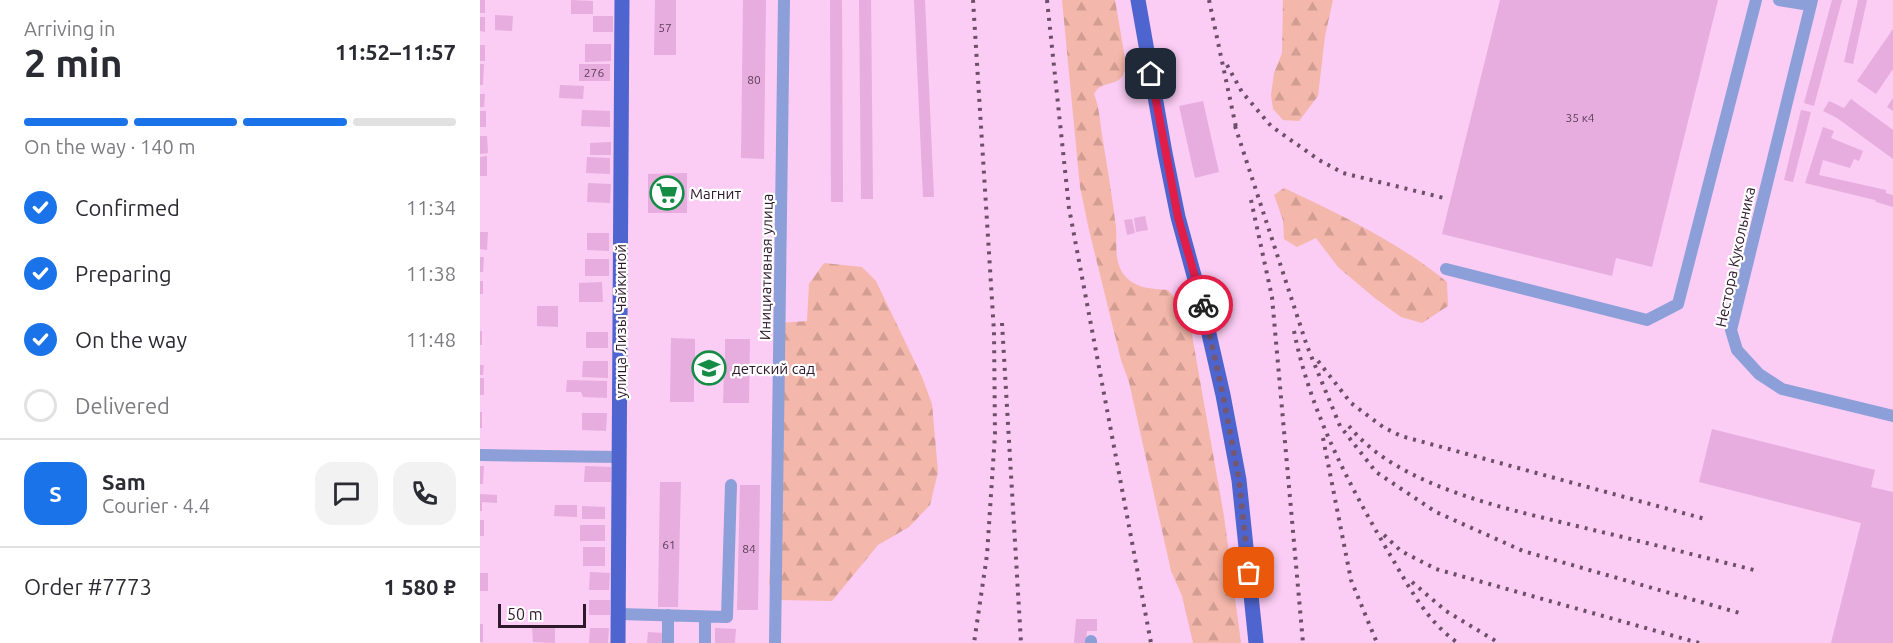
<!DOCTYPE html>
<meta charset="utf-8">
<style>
body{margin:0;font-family:Ubuntu,sans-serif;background:#f2f2f3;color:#2b2b33;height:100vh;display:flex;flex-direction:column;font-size:22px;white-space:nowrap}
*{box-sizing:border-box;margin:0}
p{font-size:20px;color:#7c7c81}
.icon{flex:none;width:33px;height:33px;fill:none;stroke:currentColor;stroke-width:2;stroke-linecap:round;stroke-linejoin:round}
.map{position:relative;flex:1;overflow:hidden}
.sheet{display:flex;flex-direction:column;background:#fff;width:480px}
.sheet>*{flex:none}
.scale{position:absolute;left:18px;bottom:15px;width:88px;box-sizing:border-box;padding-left:6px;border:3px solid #2e182b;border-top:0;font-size:16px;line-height:21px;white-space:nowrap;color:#2e182b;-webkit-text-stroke:4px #fefefe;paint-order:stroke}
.pin{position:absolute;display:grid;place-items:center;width:51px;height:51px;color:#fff;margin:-26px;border-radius:12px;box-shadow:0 3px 9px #0006}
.courier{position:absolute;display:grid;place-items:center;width:60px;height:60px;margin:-30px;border:4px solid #e11d48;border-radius:50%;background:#fff;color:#222;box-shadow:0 2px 8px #0007}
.head em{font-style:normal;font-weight:600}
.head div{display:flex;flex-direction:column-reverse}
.head{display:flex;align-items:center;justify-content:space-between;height:102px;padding:0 24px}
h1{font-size:39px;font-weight:600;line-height:45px}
.bar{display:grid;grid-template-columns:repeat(4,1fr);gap:9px 6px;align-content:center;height:72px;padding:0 24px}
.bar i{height:8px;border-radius:4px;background:#e1e1e2}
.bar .on{background:#1a73e8}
.bar p{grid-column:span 4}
.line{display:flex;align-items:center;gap:15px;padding:0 24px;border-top:2px solid #e1e1e2}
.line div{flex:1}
.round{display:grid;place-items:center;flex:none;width:63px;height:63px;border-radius:18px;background:#f2f2f3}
ol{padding:0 24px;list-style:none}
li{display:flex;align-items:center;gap:18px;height:66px}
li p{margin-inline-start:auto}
li .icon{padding:6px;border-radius:50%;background:#1a73e8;color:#fff;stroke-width:4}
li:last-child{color:#7c7c81}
li i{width:33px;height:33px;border:3px solid #e1e1e2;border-radius:50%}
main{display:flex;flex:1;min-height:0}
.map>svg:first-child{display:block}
</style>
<main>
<section class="sheet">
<div class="head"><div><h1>2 min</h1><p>Arriving in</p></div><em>11:52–11:57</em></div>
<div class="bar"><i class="on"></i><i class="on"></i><i class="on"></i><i></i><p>On the way · 140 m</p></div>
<ol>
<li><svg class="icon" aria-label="check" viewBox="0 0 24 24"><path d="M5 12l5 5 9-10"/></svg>Confirmed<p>11:34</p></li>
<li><svg class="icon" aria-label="check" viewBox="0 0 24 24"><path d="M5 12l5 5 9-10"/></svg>Preparing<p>11:38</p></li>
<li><svg class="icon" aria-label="check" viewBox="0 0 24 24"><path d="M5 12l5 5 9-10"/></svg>On the way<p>11:48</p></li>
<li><i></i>Delivered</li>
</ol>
<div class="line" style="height:108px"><b class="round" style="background:#1a73e8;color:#fff">S</b><div><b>Sam</b><p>Courier · 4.4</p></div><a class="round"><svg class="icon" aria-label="chat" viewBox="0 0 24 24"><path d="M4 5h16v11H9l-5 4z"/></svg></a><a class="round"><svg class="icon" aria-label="phone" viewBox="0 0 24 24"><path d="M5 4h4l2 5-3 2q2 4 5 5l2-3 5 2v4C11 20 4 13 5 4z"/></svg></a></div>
<div class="line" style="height:78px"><div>Order #7773</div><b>1 580 ₽</b></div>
</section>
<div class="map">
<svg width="1413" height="643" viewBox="0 0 1413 643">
<defs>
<pattern id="forest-firs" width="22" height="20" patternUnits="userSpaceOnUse" patternTransform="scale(1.5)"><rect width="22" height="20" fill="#f4b7ab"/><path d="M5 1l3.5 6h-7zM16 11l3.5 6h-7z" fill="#d29d93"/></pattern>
</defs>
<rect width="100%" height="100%" fill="#fbccf4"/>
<path fill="url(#forest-firs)" d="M582,0H635L646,64C644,91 622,77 614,94C619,106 620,121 622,135C627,165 632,196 636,227C637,241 634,259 642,272C652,288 671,289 688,290L707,313L710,324L744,516L761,643H713L702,596L691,571L649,382L641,360L609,230L600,187Z
M803,0H853L845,36L838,96L819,121L803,120L793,109L791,95L794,73L802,53Z
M804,188C861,215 918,242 967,282L968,306L942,323L921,317L896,299L858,267L836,238L817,247L804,239L803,220L794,195Z
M344,263L382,267L396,281L442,377L452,404L458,472L450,505L429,527L398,545L352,601L300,600L289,584L298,445L300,323L327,321L329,284Z"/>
<path fill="#e6adde" d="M0,0H5V13H0Z
M91,0L113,1V14H91Z
M175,0H196V55H174Z
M263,0H286L284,159L261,158Z
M350,0H362L363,202H351Z
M379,0H391L393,199H381Z
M434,0H445L454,197H443Z
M1020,0H1238L1172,267L1136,258L1132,276L962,234Z
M1352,0H1362L1334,106L1324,103Z
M1378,0H1387L1373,64L1364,62Z
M15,15L33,16L32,31L15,30Z
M113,16H133V32H113Z
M0,17H5V32L0,31Z
M1413,29V69L1396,94L1377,81Z
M105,44H131V61L105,62Z
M0,45H5V61H0Z
M0,64H4L3,85H0Z
M99,64H130V81H99Z
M80,85L104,86L103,99L79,98Z
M0,94H5L4,107H0Z
M1413,98V111L1407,107Z
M1371,99L1413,130V159L1357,118L1343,111L1349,101L1364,108Z
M723,101L739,172L715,178L699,106Z
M102,110L130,111V127L101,126Z
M1321,110L1331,112L1313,182L1304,180Z
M0,111H6V127H0Z
M1343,127L1354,131L1351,138L1383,151L1379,161L1374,159L1370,168L1343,160L1339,175L1406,190V193L1413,195V207L1396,202L1395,200L1325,183Z
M0,136H7L8,153L0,154Z
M131,142V155H110V143Z
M7,156V176H0V157Z
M107,157L130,158V174L106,173Z
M207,173V213H168V174Z
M108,183L131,184L130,203L107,202Z
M665,216L668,230L656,232L654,218Z
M652,219L655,233L647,235L644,220Z
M0,232H8L7,250L0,249Z
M107,233H129V251L107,250Z
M0,257H4L3,272H0Z
M105,259H129V276H105Z
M0,281H3V294H0Z
M122,282L123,302H99V283Z
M57,306H78V327L57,326Z
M0,331H2V345H0Z
M106,332H128V348H106Z
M191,338L215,339V358L245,359V339H270L269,403H243L244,373H214V402H190Z
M103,361H128V378L102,377Z
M0,365H4L3,375H0Z
M0,378H4V395H0Z
M87,380L127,381V398L103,397L101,392H86Z
M0,412H2V428H0Z
M102,413H127L126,431L102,430Z
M1232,429L1395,470L1391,487L1413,492V643H1351L1381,523L1219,482Z
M0,466H4L3,484H0Z
M105,466L131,467V482H104Z
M180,482H201L198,607H178Z
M260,485H280L278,610H257Z
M0,494L17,495V503L2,502V511H0Z
M75,505H97V517L74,516Z
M102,506L125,507V519H102Z
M0,520H4V536H0Z
M100,525H125V541H100Z
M103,547H125V566H103Z
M110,572L130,573L129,590H109Z
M0,573H8V591H0Z
M109,600H130V615H109Z
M596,619H617V631H607L606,643H594Z
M0,624H3V642H0Z
M75,625V643L53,642L52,626Z
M110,628H129L128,643H109Z
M235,628L256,629L255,643H235Z
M168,632L183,633L182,643H167Z"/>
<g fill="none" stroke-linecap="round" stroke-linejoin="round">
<path stroke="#8d9fd8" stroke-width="12" d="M1299,0L1330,5
M1332,0L1251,330L1257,350L1279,374L1302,389L1413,416
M966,269L1167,320L1198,304L1276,0
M0,455L139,457
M139,614L247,617L251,485
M188,643V615
M225,643V617
M295,643L304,0
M611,643V641"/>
<path stroke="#4e64ce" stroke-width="15" d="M658,0L685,153L698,217L724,312L743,395L759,480L776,643
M138,643L142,0"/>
<path stroke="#6d4f68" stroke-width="4" stroke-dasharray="3 6" stroke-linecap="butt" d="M493,0L514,332L515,434L507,555L494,643
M567,0L589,208L671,643
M729,0L757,132
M747,65L762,92L791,126L839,160L863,173L964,198
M755,126L827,346L860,426L896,472L956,512L1043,551L1263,614
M771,200L792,297L823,643
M522,323L541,643
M814,331C830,411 868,483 909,553C928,585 946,621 978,643
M838,361L871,403L903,427L921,436L1225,519
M869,426C919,489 1034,510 1109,529C1164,542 1219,556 1274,570
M843,438L871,580L897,643
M904,535L921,551L956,569L1219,643
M932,582L966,611L1019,643"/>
</g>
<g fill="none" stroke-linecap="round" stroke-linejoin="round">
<path stroke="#765771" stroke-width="6" stroke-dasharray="0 10.8" d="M723,305L743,395L759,480L769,573"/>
<path stroke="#e11d48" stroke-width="8" d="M671,74L698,217L723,305"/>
</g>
<defs>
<g id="supermarket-ring" transform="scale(1.725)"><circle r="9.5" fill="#fefefe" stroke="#148c46" stroke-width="1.5"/><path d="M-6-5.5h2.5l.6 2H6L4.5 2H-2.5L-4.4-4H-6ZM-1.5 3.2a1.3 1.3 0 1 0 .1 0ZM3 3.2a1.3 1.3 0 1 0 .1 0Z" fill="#148c46"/></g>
<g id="school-ring" transform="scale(1.725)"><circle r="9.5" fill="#fefefe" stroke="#148c46" stroke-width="1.5"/><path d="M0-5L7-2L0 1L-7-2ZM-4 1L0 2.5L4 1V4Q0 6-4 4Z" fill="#148c46"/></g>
</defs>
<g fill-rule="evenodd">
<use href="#supermarket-ring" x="187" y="193"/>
<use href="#school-ring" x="229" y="368"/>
</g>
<g text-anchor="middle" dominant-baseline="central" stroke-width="4.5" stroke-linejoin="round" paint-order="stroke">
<g font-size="12" fill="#5c3d58">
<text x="185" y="27">57</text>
<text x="114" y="72">276</text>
<text x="274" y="79">80</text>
<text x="1100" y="117">35 к4</text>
<text x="189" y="544">61</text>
<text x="269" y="548">84</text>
</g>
<g font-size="15" fill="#2e182b" stroke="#fefefe" text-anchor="start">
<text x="210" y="193">Магнит</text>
<text x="252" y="368">детский сад</text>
</g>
<g font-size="15" fill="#2e182b" stroke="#fefefe">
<text transform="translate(1255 257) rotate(-78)">Нестора Кукольника</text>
<text transform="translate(286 267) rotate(-89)">Инициативная улица</text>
<text transform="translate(140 321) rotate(-90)">улица Лизы Чайкиной</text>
</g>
</g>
</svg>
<div class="scale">50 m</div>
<div class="pin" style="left:769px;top:573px;background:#ea580c"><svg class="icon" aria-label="bag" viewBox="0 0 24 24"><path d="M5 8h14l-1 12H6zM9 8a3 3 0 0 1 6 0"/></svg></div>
<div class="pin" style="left:671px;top:74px;background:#1f2937"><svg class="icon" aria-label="home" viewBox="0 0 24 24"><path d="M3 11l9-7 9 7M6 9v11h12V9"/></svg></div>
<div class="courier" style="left:723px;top:305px"><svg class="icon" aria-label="bike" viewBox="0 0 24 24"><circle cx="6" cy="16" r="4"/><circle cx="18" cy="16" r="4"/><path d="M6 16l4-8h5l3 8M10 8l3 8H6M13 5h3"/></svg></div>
</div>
</main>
